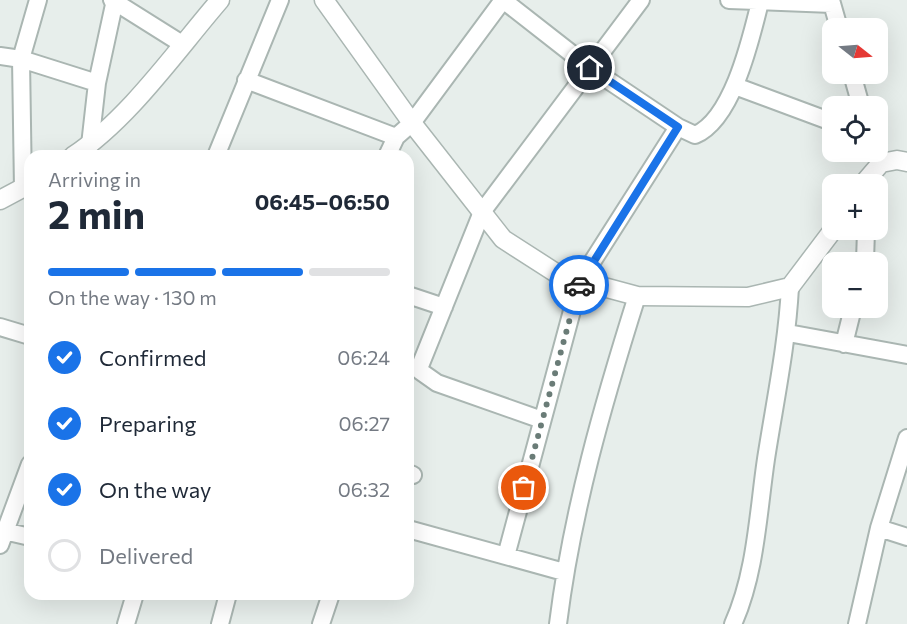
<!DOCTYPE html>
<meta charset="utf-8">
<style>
body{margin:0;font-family:Commissioner,sans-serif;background:#f6f6f7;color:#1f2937;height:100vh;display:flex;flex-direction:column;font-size:22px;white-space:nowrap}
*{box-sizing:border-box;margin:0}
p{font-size:20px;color:#747a83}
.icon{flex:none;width:33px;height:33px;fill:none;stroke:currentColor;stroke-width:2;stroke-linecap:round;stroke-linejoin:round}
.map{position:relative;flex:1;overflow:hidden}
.sheet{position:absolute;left:24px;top:150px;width:390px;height:450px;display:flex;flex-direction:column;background:#fff;border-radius:18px;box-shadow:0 6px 24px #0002}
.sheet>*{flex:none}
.needle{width:39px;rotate:107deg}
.buttons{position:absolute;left:822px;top:18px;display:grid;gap:12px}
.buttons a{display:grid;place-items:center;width:66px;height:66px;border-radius:12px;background:#fff;box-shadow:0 6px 24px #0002;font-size:30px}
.pin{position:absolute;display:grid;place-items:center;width:51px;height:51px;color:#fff;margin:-26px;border:3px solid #fff;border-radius:50%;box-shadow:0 2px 6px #0007}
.courier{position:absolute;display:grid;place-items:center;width:60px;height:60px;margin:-30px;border:4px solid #1a73e8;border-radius:50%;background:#fff;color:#222;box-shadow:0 2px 8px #0007}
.summary em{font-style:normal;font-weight:700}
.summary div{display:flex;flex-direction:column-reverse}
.summary{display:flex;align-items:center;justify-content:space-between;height:102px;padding:0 24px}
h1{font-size:39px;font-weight:700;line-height:45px}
.bar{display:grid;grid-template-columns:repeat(4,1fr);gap:9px 6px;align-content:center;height:72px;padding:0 24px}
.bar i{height:8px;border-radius:4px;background:#e0e1e3}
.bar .on{background:#1a73e8}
.bar p{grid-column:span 4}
ol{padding:0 24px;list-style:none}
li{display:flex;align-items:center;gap:18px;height:66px}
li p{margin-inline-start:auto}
li .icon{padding:6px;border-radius:50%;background:#1a73e8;color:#fff;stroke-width:4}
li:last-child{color:#747a83}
li i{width:33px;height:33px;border:3px solid #e0e1e3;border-radius:50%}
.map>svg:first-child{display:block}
</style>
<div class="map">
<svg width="907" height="624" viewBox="0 0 907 624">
<rect width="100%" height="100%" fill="#e7eeeb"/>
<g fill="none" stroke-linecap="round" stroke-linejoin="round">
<g stroke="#aab6b2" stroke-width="20">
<path id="minor" d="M38,0L21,59L97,83
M112,0L182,44
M503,0L590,68L678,127L695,135C733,119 751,38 760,2
M729,0L832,4
M831,0L839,28
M0,56L21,59L23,189
M852,74L861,106
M246,80L396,137
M735,86L832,122
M90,145L97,83L115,0
M876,152L881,163
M216,156L280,0
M387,156L396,137L412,123L503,0
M865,262L866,230
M408,295L444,307
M0,327L30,336
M788,333L907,355
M844,344L853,308
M542,420L437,383L420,371V366L482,212L641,0
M408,473L413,475
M879,528L907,537
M408,529L564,572
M0,530L30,537
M0,545L30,464
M506,556L580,281L678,127
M126,624L135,594
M220,624L228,594
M321,624L331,594
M558,624C572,511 603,404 637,296
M733,624C756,573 758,513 766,459C775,401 787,345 790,287
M857,624L879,528L907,438"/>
</g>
<g stroke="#aab6b2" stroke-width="21">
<path id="tertiary" d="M324,0L412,123L503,239L559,275L637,296L748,297L790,287L833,230
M73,156C129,119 176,51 220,0
M863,184L881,163L897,160L907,162
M0,200L30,184"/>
</g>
<use href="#minor" stroke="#fff" stroke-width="16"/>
<use href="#tertiary" stroke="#fff" stroke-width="18"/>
</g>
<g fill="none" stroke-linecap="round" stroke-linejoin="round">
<path stroke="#6a7c77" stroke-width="6" stroke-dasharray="0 10.8" d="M524,488L579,285"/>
<path stroke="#1a73e8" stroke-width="8" d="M579,285L678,127L590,68"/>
</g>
</svg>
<div class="buttons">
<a><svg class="needle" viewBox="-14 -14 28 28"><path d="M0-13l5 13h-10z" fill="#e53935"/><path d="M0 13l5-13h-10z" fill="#747a83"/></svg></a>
<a><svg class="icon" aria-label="locate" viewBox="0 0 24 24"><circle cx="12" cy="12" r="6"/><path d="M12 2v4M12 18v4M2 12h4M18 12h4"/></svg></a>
<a>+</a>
<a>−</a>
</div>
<div class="pin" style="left:524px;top:488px;background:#ea580c"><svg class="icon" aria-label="bag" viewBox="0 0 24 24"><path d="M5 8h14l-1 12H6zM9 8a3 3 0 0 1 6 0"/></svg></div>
<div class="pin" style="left:590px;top:68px;background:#1f2937"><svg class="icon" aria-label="home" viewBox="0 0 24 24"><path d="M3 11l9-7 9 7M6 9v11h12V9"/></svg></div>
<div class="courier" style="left:579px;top:285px"><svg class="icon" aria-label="car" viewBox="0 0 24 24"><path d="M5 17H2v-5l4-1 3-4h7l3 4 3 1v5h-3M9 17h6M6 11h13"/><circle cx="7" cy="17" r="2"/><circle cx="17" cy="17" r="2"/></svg></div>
<section class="sheet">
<div class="summary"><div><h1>2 min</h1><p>Arriving in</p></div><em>06:45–06:50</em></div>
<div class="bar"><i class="on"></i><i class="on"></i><i class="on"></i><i></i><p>On the way · 130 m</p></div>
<ol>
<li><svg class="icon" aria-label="check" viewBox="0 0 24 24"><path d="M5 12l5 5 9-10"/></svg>Confirmed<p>06:24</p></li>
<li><svg class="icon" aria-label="check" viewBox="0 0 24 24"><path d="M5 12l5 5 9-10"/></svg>Preparing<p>06:27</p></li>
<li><svg class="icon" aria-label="check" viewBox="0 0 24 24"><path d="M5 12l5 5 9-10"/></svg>On the way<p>06:32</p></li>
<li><i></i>Delivered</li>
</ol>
</section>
</div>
